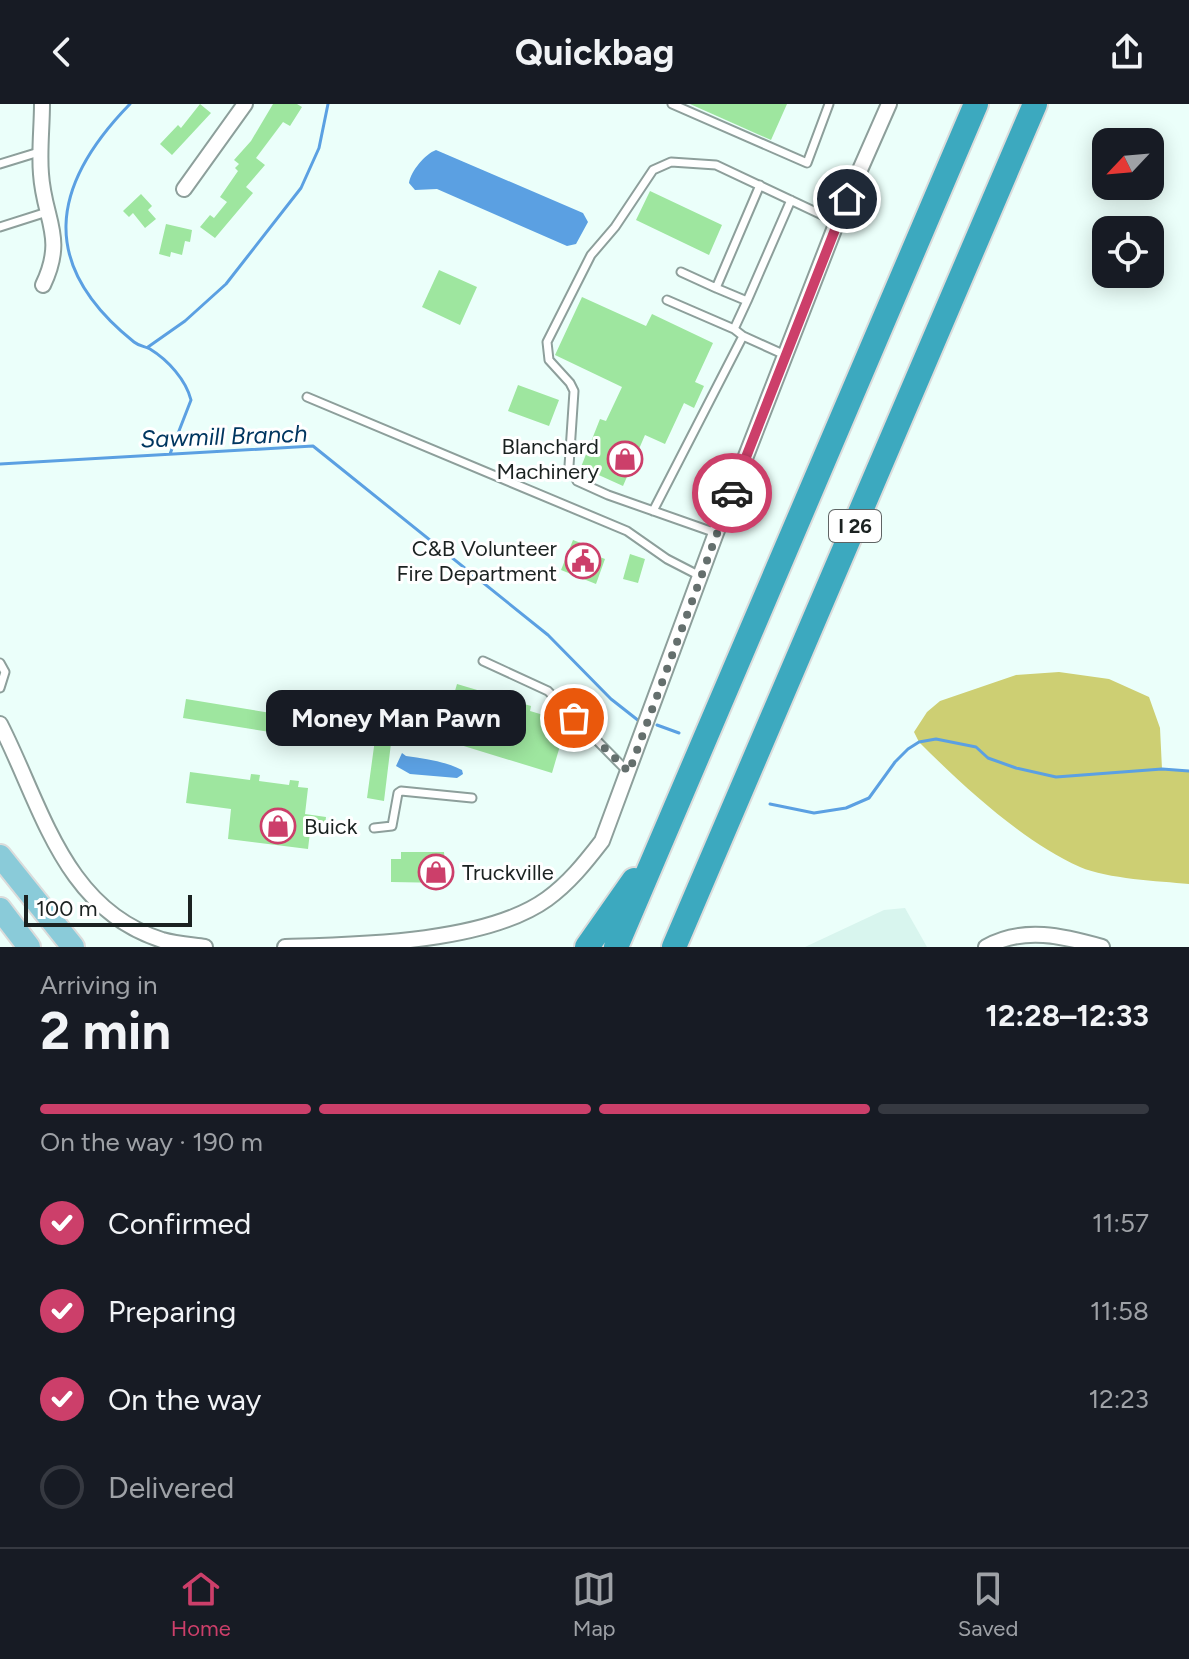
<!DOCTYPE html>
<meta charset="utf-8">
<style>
body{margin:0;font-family:Figtree,sans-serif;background:#20242c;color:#f1f3f6;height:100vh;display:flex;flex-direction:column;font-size:30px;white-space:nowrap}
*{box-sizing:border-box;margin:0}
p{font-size:26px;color:#9ea1a6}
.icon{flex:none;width:44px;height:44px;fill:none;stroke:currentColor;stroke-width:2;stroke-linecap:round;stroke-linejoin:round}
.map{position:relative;height:843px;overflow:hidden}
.sheet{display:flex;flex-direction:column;background:#171b24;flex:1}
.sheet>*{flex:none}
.needle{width:52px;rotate:244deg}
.buttons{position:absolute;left:1092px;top:24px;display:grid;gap:16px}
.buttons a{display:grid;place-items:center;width:72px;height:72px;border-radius:16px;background:#171b24;box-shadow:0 4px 20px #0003;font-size:40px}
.scale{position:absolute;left:24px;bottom:20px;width:168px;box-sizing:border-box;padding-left:8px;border:4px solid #1b2221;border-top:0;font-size:22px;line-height:28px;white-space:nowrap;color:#1b2221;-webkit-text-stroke:6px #fff;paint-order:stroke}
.pin{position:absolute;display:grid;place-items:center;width:68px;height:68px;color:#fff;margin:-34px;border:4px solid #fff;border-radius:50%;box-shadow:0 2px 8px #0007}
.courier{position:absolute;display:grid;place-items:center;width:80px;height:80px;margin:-40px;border:6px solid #cc3f6a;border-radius:50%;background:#fff;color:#222;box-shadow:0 2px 10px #0007}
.bubble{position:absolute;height:56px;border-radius:16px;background:#171b24;box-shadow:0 4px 20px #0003;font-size:26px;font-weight:700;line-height:56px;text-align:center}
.overview em{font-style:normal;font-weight:700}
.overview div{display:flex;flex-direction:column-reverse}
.overview{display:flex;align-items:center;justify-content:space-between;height:136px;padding:0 40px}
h1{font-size:52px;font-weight:700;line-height:60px}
.bar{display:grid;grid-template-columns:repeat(4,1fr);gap:12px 8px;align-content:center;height:96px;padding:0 40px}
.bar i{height:10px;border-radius:6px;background:#363941}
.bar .current{background:#cc3f6a}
.bar p{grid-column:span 4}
ol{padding:0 40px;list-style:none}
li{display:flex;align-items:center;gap:24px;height:88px}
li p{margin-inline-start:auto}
li .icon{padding:8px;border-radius:50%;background:#cc3f6a;color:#fff;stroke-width:4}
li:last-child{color:#9ea1a6}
li i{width:44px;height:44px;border:4px solid #363941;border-radius:50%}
header{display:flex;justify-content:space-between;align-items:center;height:104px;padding:0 40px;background:#171b24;font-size:36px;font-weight:700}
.dock{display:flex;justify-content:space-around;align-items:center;height:112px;border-top:2px solid #363941;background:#171b24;font-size:22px;color:#9ea1a6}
.dock a{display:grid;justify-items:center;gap:4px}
.dock .current{color:#cc3f6a}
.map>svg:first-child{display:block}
</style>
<header><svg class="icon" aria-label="back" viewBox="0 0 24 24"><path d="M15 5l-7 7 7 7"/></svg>Quickbag<svg class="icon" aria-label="share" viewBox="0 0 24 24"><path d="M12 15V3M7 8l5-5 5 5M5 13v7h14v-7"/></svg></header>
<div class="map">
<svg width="1189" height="843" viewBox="0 0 1189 843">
<rect width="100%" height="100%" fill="#ebfffa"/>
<path fill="#d8f5ee" d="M905,804L927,843H805L884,806Z"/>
<path fill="#cdcf73" d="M1059,568L1109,575L1149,593L1160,624L1162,665L1189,667V780C1158,777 1108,775 1080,763C1021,736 964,683 919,638L914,628L927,608L940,597L1016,571Z"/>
<path fill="#5ba0e2" d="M436,46L583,109L588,118L576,140L567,142L437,85L415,86L409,79C411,67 425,50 436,46Z
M402,649L406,652C426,655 444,657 462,666L463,670L457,674L410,670L396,662Z"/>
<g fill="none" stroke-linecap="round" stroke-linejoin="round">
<path stroke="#5ba0e2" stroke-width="3" d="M130,0C50,82 38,161 134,238C139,242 144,242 150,245C168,256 186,276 191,296L170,350
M148,243L185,217L226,180L301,84L319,44L328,0
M0,360L313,342L548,531L611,595L639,617
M657,621L679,629
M770,700L814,709L846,704L869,694L895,658L908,645L919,638L936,635L976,643L988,654L1016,664L1056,673L1162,665L1189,667"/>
</g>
<path fill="#9ee69f" d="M200,0L211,9L172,51L160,40L178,21L181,24Z
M273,0H297L302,3L290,22L283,18L256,54L265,61L246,83L253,89L215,134L200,123L210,111L214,114L227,98L220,93L238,67L235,64L239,60L234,56L251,37Z
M690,0H787L771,36Z
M650,87L722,121L709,151L636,116Z
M141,90L152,102L148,106L156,115L145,124L133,109L129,113L123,107Z
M166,120L192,126L190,138L185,137L182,151L171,148L170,153L159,150Z
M439,166L477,183L460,221L422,203Z
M582,193L646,222L652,210L713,239L695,278L704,282L694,304L684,299L665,340L645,331L623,382L581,363L600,315L606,317L622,283L555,251Z
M518,281L559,296L549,322L508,307Z
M573,436L586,441L584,447L605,455L596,480L561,466Z
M630,450L645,455L638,479L623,475Z
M457,580L531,602L530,607L567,618L552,669L441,635Z
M186,595L331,619L330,627L341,629L339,639L183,614Z
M376,628L392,631L384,697L367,694Z
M190,668L250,676L251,670L260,671L259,677L289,681L290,676L299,677L298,683L308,684L305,710L326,713L324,730L310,728L308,745L228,735L231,705L186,699Z
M401,748H444L447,779L391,778V755H401Z"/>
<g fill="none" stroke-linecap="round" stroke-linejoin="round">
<g stroke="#8d9f9b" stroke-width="11">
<path id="lane" d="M672,0L807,59L829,0
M0,60L39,48
M0,123L47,108
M681,168L716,184
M667,196L734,225L743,232L785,251
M747,197L791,96
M734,225L747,197L716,184L760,81
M307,293L627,427L667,455L700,472
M653,407L743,232
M716,429L608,391L577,377L569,362L574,287L570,279L549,256L547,238L591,151L615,123L653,66L671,58L716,61L837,118
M483,557L548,587L627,667
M0,559L5,568L0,584
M374,724L392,722L398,689L401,687L472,694"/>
</g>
<g stroke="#8d9f9b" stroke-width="18">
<path id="street" d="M42,0C42,23 39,47 41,70C44,116 66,133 43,181
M184,85L245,0
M0,620C42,702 63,805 162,836C176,840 191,841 205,843
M285,843C359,841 486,839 547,795C569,779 585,759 602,737L716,429L837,118L889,0
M986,843C1023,822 1064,832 1102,843"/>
</g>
<g stroke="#dbdcdb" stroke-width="26">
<path id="primary" d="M0,752L73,843
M0,805L29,843"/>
</g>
<g stroke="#dbdcdb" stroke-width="28">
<path id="highway" d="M587,843L634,776
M616,843L976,0
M674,843L1035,0"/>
</g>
<use href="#lane" stroke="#fff" stroke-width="7"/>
<use href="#street" stroke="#fff" stroke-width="14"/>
<use href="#primary" stroke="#8acbd9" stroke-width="22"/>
<use href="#highway" stroke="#3ca9bf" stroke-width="24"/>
</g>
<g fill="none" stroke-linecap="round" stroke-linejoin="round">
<path stroke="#646f6d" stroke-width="8" stroke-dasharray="0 14.4" d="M574,614L629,668L732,389"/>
<path stroke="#cc3f6a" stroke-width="10" d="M732,389L847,95"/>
</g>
<defs>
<g id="shop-ring" transform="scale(1.8)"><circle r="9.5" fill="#fff" stroke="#cc3f6a" stroke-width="1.5"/><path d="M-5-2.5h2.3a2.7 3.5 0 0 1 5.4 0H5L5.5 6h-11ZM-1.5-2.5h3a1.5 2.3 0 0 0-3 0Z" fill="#cc3f6a"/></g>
<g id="civic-ring" transform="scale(1.8)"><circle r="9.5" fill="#fff" stroke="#cc3f6a" stroke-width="1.5"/><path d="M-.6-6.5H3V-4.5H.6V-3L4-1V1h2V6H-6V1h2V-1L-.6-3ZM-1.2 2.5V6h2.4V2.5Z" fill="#cc3f6a"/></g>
</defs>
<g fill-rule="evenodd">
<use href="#shop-ring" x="625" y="355"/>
<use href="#civic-ring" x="583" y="457"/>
<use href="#shop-ring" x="278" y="722"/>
<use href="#shop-ring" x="436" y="768"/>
</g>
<g text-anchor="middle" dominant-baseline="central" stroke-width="6" stroke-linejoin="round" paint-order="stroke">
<rect fill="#fff" stroke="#5f6464" stroke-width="2" x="829" y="406" width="52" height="32" rx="6"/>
<g font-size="20" font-weight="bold" fill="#1b2221">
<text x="855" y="422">I 26</text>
</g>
<g font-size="22" fill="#1b2221" stroke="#fff" text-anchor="end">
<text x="599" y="342">Blanchard<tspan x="599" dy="25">Machinery</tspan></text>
<text x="557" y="444">C&amp;B Volunteer<tspan x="557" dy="25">Fire Department</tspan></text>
<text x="304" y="722" text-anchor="start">Buick</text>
<text x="462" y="768" text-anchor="start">Truckville</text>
</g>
<g font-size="24" font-style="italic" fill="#003660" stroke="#fff">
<text transform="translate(224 332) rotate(-2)">Sawmill Branch</text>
</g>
</g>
</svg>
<div class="buttons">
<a><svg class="needle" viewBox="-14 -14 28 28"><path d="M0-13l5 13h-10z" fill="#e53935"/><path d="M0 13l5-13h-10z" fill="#9ea1a6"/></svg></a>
<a><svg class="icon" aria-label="locate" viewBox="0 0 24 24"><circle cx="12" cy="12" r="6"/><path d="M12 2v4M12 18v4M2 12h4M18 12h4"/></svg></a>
</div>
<div class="scale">100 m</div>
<div class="pin" style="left:574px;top:614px;background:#ea580c"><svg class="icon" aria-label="bag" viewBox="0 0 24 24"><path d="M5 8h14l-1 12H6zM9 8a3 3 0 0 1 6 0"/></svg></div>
<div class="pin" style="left:847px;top:95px;background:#1f2937"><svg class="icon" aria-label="home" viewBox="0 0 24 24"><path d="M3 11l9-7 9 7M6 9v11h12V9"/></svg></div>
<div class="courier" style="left:732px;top:389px"><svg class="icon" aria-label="car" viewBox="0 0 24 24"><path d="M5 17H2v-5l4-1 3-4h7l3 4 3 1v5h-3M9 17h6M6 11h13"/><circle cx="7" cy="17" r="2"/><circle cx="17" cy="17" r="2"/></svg></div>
<div class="bubble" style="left:266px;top:586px;width:260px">Money Man Pawn</div>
</div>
<section class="sheet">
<div class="overview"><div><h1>2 min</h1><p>Arriving in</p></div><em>12:28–12:33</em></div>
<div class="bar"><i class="current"></i><i class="current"></i><i class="current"></i><i></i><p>On the way · 190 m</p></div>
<ol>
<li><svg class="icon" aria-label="check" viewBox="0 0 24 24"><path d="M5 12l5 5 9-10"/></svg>Confirmed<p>11:57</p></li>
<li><svg class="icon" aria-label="check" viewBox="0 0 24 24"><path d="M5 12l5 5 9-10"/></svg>Preparing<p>11:58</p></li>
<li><svg class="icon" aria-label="check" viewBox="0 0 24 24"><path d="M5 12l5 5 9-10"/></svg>On the way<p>12:23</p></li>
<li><i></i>Delivered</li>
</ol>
</section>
<nav class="dock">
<a class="current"><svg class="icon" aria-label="home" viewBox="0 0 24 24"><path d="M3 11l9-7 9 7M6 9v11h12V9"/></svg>Home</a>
<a><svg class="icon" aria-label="map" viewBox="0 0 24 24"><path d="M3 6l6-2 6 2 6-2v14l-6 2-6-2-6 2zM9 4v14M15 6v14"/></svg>Map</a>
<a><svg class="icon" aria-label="saved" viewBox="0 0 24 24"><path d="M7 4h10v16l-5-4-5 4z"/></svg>Saved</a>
</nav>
